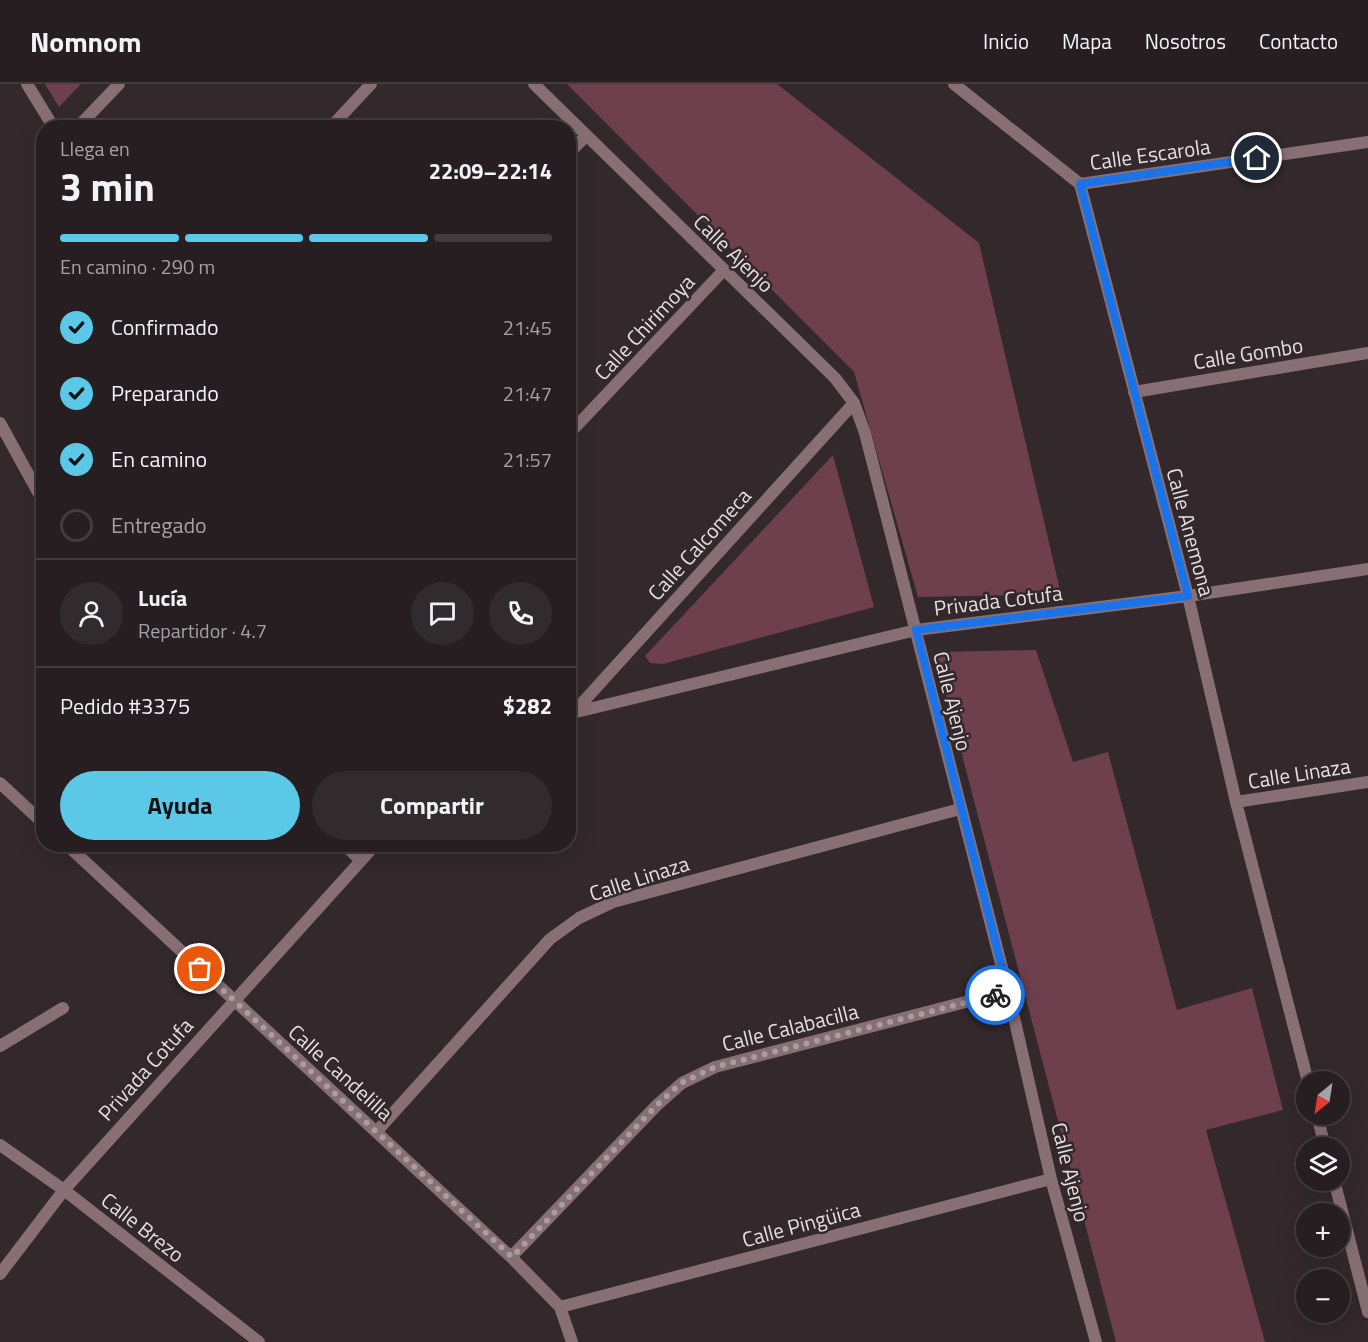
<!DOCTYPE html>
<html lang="es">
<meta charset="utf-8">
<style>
body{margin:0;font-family:"Titillium Web",sans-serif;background:#322b2d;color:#f1f3f6;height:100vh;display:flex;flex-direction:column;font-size:22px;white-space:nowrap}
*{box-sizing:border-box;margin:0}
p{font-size:20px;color:#a4a2a5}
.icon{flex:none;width:33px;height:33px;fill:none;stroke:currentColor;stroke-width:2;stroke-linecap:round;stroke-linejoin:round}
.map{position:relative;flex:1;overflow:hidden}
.panel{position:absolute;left:36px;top:36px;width:540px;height:732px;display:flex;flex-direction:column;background:#261e20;border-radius:24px;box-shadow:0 6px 24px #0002,0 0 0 2px #423c3e}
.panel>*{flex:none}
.needle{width:39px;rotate:210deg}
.controls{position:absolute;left:1296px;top:987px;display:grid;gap:12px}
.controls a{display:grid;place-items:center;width:54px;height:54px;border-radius:50%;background:#261e20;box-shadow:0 6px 24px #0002,0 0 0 2px #423c3e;font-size:30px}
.pin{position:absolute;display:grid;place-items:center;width:51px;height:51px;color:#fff;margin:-26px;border:3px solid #fff;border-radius:50%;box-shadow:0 2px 6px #0007}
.courier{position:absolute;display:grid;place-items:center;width:60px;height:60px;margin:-30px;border:4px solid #1a73e8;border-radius:50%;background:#fff;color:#222;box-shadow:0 2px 8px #0007}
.overview em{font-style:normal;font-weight:700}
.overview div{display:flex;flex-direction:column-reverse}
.overview{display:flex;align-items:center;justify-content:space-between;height:102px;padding:0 24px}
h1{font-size:39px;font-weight:700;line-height:45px}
.bar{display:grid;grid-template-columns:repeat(4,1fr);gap:9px 6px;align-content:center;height:72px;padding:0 24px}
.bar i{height:8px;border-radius:4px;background:#423c3e}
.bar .active{background:#5ac8e6}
.bar p{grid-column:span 4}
.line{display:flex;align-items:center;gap:15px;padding:0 24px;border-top:2px solid #423c3e}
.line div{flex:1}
.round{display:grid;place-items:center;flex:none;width:63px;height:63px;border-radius:32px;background:#322b2d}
ol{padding:0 24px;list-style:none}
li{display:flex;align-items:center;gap:18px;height:66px}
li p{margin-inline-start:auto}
li .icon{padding:6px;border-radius:50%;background:#5ac8e6;color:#111;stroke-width:4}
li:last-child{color:#a4a2a5}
li i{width:33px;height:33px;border:3px solid #423c3e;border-radius:50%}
.cta{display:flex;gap:12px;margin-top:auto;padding:12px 24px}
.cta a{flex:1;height:69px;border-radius:36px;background:#5ac8e6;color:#111;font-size:24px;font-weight:700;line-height:69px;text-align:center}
.cta a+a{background:#322b2d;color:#f1f3f6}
header{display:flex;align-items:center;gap:36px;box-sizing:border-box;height:84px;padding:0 30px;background:#261e20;border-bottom:2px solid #423c3e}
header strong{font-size:28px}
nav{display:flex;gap:33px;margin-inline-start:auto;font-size:21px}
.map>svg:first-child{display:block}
</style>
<header>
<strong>Nomnom</strong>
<nav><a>Inicio</a><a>Mapa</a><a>Nosotros</a><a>Contacto</a></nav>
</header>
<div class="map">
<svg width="1368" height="1258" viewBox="0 0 1368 1258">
<rect width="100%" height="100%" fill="#33282b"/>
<path fill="#6e3f4c" d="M45,0H81L59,23Z
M567,0H777L979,159L1061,510L918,513L854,288Z
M833,371L874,523L663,580L650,579L645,572Z
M1036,566L1073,678L1108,668L1177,926L1252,904L1283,1026L1206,1046L1265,1258H1116L935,568Z"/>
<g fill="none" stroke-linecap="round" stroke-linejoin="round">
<path stroke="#876f75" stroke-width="12" d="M0,962L63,924"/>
<path stroke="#876f75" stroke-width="12" d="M27,0L54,44
M534,0L835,294L854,319L865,349L1008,907L1051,1095L1096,1258
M954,0L1080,100L1188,512L1236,718L1308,998
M77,44L119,0
M330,44L371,0
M568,70L586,52
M1080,100L1368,58
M1134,308L1368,269
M0,339L44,419
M568,351L723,187
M574,628L854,319
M568,630L916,546L1188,512L1368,485
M0,699L44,740
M1236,718L1368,698
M66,760L511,1173L560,1223L572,1258
M344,760L360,776
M1317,1030L1325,1064
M377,1047L550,855L579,834L613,818L960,725
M0,1061L64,1106L259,1258
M1334,1096L1368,1228
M511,1173L657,1021L682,999L715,983L1008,907
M0,1190L64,1106L376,760
M560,1223L1051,1095"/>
</g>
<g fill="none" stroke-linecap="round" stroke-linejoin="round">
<path stroke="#a79ea0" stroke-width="6" stroke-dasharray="0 10.8" d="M200,885L512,1173L657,1021L681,999L715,983L995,911"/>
<path stroke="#1a73e8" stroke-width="8" d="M995,911L1008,907L916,546L1188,512L1080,100L1257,74"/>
</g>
<g text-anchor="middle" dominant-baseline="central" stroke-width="5" stroke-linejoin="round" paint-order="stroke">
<g font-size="21" fill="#e5dedf" stroke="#33282b">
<text transform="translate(1150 70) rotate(-8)">Calle Escarola</text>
<text transform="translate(734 169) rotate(44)">Calle Ajenjo</text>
<text transform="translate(644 243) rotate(-47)">Calle Chirimoya</text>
<text transform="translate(1248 269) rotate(-9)">Calle Gombo</text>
<text transform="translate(1191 448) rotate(75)">Calle Anemona</text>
<text transform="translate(699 460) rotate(-48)">Calle Calcomeca</text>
<text transform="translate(998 516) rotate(-7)">Privada Cotufa</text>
<text transform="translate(953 617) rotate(76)">Calle Ajenjo</text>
<text transform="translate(1299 689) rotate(-9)">Calle Linaza</text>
<text transform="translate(639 794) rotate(-18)">Calle Linaza</text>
<text transform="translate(790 943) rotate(-14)">Calle Calabacilla</text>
<text transform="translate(145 985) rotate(-48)">Privada Cotufa</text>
<text transform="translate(341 988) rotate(42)">Calle Candelilla</text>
<text transform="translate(1071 1088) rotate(76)">Calle Ajenjo</text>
<text transform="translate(801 1140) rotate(-15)">Calle Pingüica</text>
<text transform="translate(143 1143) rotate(38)">Calle Brezo</text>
</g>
</g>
</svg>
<div class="controls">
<a><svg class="needle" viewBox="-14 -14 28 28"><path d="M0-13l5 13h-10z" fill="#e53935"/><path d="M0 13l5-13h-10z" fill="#a4a2a5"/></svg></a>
<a><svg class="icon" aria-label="layers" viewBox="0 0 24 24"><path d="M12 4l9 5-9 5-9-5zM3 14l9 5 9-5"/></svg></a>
<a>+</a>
<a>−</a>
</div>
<div class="pin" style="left:200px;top:885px;background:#ea580c"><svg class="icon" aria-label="bag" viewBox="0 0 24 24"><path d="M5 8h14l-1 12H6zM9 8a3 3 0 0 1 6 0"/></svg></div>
<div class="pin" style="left:1257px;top:74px;background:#1f2937"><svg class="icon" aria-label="home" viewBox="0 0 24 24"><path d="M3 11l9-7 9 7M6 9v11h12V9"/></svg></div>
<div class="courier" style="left:995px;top:911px"><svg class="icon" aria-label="bike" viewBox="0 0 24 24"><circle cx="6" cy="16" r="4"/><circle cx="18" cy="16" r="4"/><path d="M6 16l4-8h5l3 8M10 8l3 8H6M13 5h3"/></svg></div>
<section class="panel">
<div class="overview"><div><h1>3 min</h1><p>Llega en</p></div><em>22:09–22:14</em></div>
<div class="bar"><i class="active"></i><i class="active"></i><i class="active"></i><i></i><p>En camino · 290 m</p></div>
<ol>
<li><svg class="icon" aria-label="check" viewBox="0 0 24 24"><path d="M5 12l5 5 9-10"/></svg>Confirmado<p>21:45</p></li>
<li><svg class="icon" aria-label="check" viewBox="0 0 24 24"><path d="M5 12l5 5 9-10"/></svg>Preparando<p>21:47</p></li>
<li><svg class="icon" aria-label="check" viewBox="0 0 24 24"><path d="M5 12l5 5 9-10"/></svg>En camino<p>21:57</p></li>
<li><i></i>Entregado</li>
</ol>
<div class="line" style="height:108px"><a class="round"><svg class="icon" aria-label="person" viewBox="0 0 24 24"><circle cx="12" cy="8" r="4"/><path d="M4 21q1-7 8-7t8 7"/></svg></a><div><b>Lucía</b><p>Repartidor · 4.7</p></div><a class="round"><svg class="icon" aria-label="chat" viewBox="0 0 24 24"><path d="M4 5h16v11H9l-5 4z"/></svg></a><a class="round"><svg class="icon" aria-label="phone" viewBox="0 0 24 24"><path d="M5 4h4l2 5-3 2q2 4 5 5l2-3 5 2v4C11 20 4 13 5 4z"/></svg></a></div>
<div class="line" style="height:78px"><div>Pedido #3375</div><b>$282</b></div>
<div class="cta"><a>Ayuda</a><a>Compartir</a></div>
</section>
</div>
